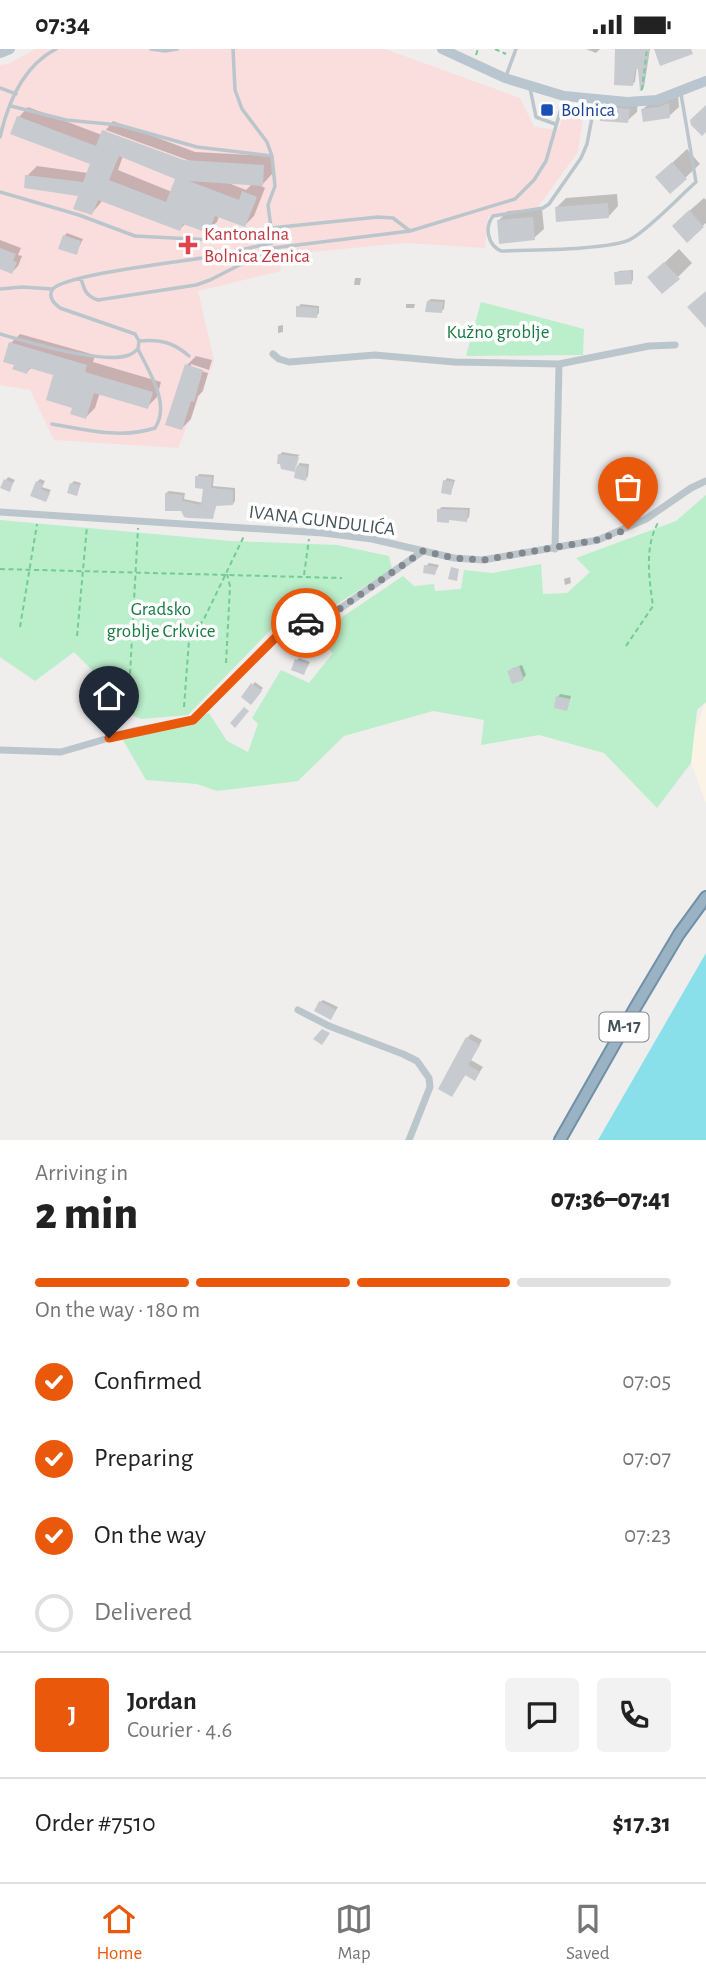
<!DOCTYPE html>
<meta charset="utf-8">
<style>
body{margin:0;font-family:"Alegreya Sans",sans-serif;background:#f2f2f2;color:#222;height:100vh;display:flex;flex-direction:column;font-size:26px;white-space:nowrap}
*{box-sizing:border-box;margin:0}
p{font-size:23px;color:#767676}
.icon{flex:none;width:38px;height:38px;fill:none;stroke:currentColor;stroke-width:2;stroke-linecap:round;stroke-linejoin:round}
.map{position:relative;height:1091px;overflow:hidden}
.side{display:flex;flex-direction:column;background:#fff;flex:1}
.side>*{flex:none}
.pin{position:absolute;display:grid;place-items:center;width:60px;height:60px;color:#fff;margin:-72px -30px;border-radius:50% 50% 50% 0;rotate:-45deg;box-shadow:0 0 7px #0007}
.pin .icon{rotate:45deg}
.courier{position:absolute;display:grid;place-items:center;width:70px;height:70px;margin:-35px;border:5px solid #ea580c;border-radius:50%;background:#fff;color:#222;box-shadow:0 2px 9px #0007}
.summary em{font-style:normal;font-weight:800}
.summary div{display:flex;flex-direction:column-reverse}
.summary{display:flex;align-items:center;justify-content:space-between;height:119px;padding:0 35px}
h1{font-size:46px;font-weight:800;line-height:52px}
.bar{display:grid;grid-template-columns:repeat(4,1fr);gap:10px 7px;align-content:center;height:84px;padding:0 35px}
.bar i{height:9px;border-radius:5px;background:#e0e0e0}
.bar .on{background:#ea580c}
.bar p{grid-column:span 4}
.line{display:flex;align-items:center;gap:18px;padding:0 35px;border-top:2px solid #e0e0e0}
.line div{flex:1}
.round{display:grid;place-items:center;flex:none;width:74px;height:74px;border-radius:7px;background:#f2f2f2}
ol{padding:0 35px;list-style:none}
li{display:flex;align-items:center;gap:21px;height:77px}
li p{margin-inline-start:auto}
li .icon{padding:7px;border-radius:50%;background:#ea580c;color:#fff;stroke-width:4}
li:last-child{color:#767676}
li i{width:38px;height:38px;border:4px solid #e0e0e0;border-radius:50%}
.status{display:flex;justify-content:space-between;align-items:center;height:49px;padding:0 35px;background:#fff;direction:ltr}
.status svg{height:19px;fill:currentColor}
.dock{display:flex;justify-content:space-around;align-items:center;height:98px;border-top:2px solid #e0e0e0;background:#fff;font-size:19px;color:#767676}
.dock a{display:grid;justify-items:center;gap:4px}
.dock .on{color:#ea580c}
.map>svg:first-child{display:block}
</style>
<div class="status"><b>07:34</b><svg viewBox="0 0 49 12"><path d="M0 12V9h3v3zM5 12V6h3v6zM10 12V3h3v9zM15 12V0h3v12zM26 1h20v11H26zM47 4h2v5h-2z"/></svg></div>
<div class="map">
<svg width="706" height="1091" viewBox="0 0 706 1091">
<rect width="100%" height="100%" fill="#f0eded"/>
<path fill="#fbf3e6" d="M706,653V754L686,701Z"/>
<path fill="#fadddd" d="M36,0H385L520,49L534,78L558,81L562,71L573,57L584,59L578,103L538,158L488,168L485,199L405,194L280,206L281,222L198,242L214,312L178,399L54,391L30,341L0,336V16L8,15Z"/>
<path fill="#bbeeca" d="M481,253L584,280L583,306L466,307Z
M706,446V653L697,661L691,714L657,759L604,704L539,686L481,696L484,671L433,662L344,687L298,732L217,742L197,735L146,731L123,691L209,664L227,692L248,703L258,675L252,669L281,621L309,634L333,604L307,580L329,577L403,527L414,537L434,535L435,542L461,540L464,521L492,524L541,515L543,545L567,544L590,523L576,509L676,472Z
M0,471L231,492L337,496L389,507L392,520L317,568L284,567L188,666L141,670L96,651L101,630L74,603L35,632L0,608Z"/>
<path fill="#89dfea" d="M706,904V1091H598Z"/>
<path fill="#0003" fill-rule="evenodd" d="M586,0H600L596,4Z
M616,0H650L644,38L642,40L637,15L635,33L632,35Z
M678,46L679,58L669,67L643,60L653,51Z
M613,49L638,51L637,63L627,72L603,59Z
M28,58L102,86L113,72L195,103L273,107L272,125L261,137L265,139L254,167L245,176L219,167L217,173L207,182L186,174L180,180L103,151L92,164L80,145L27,127L37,117L88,124L92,114L19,68ZM106,81L193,113L192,116L106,84ZM123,107L177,129L172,143L118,121ZM226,133L253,134L246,141Z
M687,100L700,115L670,143L671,115Z
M617,145L618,157L609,167L557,158L566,149Z
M704,149L706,151V174L687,191L688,163Z
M542,160L544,180L534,189L498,172L508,162Z
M67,184L83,190L76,204L64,187Z
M0,191L21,199L18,206L22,207L18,217L12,223L0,219Z
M679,200L692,214L678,228L663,215Z
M633,221V231L631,234L616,224L619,222Z
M355,229H361L360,236H354Z
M431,250L445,251L444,260L441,262L428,252Z
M301,255L319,257V264L316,267L298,258Z
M406,255H415L414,259H406Z
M283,276V283L278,284V277Z
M20,285L95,306L93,313L161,333L157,348L147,358L100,343L95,359L86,368L74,358L55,325L32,318L27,323L16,314L11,294Z
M196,307L212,311L209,321L191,315V319L208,324L203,342L198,347L191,370L182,379L187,316Z
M282,403L300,406L297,408L294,420L280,406Z
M299,414L309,415L308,427L306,430L296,428Z
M199,425L214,426L213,437L235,439V452L233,455H217L212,468L166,444L169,442L185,444L184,450L203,454L205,438L197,428Z
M8,428L15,431L9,441L6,431Z
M447,429L455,431L451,444L445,432Z
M40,430L45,432L42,438L51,441L45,451L37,433Z
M74,432L81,434L77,445L72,434Z
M442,458L470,459L469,468L466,471L451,470L448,472L439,460Z
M429,514L439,516L435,524L426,517Z
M570,528L571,534L565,536L564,530Z
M308,579L315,586L309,593L304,589L296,591Z
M299,609L310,613L304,624L297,611Z
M522,616L526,626L523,629L511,620Z
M255,633L263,639L251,653L243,647Z
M560,645L571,647L567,660L558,648Z
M323,951L338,958L331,969L320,953Z
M471,985L482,991L471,1011L483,1018L475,1030L466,1025L452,1046L467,989Z"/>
<path fill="#c7cbd0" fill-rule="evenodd" d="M615,0H649L642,42H640L638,20H635L633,37L614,36Z
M654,0H691L693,5L660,17Z
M669,54L670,69L643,73L641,60L658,58Z
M706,56V83L702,87L691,76L690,71Z
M602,58L630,60L628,74L600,72Z
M17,67L96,97L102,81L184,111L264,116L263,137L189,132L239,151L242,142L257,148L245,178L215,167L208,184L183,175L180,182L98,151L92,166L73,160L78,147L24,139L25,126L83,133L90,115L10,85ZM119,107L175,130L166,153L109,131Z
M672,113L687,130L670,145L655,128Z
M608,154L609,169L556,173L555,158Z
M689,161L704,178L687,194L672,177Z
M533,168L535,191L499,195L497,171Z
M63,186L81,192L77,206L58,200Z
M0,199L16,205L13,212L17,213L12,225L0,220Z
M664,213L680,230L662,245L647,228Z
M631,222L632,235L615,236L614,223Z
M706,242V279L687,258Z
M427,252L443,253L442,264L425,263Z
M296,257L318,259L317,269L296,268Z
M9,293L87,316L85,323L153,343L148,360L94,344L86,370L70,365L72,359L46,351L53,326L29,319L27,325L12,320L14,316L3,313Z
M185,315L203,321L194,353L191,352L182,381L165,376Z
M278,405L299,408L295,423L281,420L280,415H277Z
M296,416L307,418L306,432L294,429Z
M195,427L212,428L211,439L233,441V456L216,457L213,470L188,469L184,468L181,462H165V444L183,446L182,452L201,456L203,440L195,439Z
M4,430L13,434L10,443L0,439Z
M443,431L453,433L451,446L441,444Z
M36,432L43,435L41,440L50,444L46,453L30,447Z
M70,434L80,436L77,447L67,444Z
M437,460L468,461L467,473L449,471V474L437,473Z
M424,516L437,518L435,526L423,524Z
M451,518L459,520L457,532L448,530Z
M304,580L314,589L309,595L304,591L299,596L293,591Z
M295,610L308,615L304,626L291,621Z
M519,617L524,631L512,635L507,622Z
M251,634L262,642L251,656L241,648Z
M556,647L570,650L567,662L554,659Z
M244,658L249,662L235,679L230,674Z
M319,952L336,961L331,971L314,962Z
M322,980L330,984L322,996L313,990Z
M466,988L480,996L468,1016L480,1023L475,1032L465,1026L452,1048L438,1040Z"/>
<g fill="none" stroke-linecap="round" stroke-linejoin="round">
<g stroke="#7090a7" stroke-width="14">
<path id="trunk" d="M560,1091L635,959L679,885L706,848"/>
</g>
<path stroke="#74cb98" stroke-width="2" stroke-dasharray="5 3.5" stroke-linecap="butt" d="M495,0L506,5
M476,6L478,0
M642,41L647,0
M0,520L342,529
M304,526L309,490
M20,578L37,475
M77,587L87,477
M626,597L653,557C649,529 644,497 659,472
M226,614L230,537L227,525
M130,625L138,479
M184,658L189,591L204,570L244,487"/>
<path stroke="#bbc6cc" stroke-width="3.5" d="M151,0L165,2L177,0
M233,0L235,41L242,60L267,93L272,107L275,137L268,156L272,186
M506,27L516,0
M0,39L16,45
M530,39L536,68L555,75
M595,53L587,95L581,109L549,155L543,159L493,167C484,179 488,196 501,202C527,201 612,201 631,190C650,179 678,149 696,133L681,45
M11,57L66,71L119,76L197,98L272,107
M0,88C8,53 23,17 56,0
M0,143L79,166L135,187L211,191L272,187
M271,179L378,168L393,169L410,182
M81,229C84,241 86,247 98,251L196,236L210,231L273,199L410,182L515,150L534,131L546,112L564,49
M0,240L22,238L52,240
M0,285C28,293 103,316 129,306C133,305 135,302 138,300L139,292L135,285L60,259C55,255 48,249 52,241C62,225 190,212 214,207C234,203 253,198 272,194
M139,292C160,290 173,293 189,307
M52,375C86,381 122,390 155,379C171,355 149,323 138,300"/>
<path stroke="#bbc6cc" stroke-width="7" d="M273,305L279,310L289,313L375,306L454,313L559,315L649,297L675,296
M0,463L323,484L372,490L454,509L483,511L598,491L646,470L691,439L706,432
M555,500L559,315
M0,701L61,703L133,682L193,671L287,577L325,570L423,502
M298,961L329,977L403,1005L417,1012L429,1029L430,1038L409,1091"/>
<path stroke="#b9c6cf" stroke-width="10" d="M442,0L505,29L564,47L627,53L657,51L706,32
M0,4L10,0"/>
<use href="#trunk" stroke="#99b2c4" stroke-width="10"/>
</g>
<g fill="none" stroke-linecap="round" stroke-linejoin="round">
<path stroke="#82888d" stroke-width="7" stroke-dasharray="0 12.6" d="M306,574L325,570L423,502L454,509L483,511L597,491L628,480"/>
<path stroke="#ea580c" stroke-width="9" d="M109,689L193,671L287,577L306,574"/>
</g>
<rect fill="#1a4fb4" stroke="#fff" stroke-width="2.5" x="540" y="54" width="14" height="14" rx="3.5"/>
<path fill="#e0444e" stroke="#fff" stroke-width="2.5" d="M184.5 185.5h7v7h7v7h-7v7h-7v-7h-7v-7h7z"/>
<g text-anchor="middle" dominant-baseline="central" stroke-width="7" stroke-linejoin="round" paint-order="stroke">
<rect fill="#fff" stroke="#7e868c" stroke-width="2" x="599.5" y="963.5" width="49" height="29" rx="5"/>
<g font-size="18" font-weight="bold" fill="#46525a">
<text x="624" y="978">M-17</text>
</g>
<g font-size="19" fill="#164399" stroke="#fff" text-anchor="start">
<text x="561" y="61">Bolnica</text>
</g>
<g font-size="19" fill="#be3a42" stroke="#fff" text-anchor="start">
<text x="204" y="185">Kantonalna<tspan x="204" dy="22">Bolnica Zenica</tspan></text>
</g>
<g font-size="19" fill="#187a40" stroke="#fff">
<text x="498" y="283">Kužno groblje</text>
<text x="161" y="560">Gradsko<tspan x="161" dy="22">groblje Crkvice</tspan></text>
</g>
<g font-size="19" fill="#46525a" stroke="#fff">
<text transform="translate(322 472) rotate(7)">IVANA GUNDULIĆA</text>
</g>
</g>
</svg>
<div class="pin" style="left:628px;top:480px;background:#ea580c"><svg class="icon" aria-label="bag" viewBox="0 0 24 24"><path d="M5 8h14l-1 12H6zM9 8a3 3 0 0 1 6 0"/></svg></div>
<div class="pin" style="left:109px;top:689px;background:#1f2937"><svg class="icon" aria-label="home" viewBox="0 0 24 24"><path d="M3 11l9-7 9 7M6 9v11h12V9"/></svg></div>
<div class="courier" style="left:306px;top:574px"><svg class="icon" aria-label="car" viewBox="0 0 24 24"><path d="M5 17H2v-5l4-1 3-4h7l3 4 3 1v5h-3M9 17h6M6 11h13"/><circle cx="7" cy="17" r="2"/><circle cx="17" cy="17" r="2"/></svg></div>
</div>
<section class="side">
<div class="summary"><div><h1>2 min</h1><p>Arriving in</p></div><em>07:36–07:41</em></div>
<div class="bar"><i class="on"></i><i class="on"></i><i class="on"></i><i></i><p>On the way · 180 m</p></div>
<ol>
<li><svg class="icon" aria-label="check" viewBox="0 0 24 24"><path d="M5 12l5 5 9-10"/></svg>Confirmed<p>07:05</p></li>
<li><svg class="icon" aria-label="check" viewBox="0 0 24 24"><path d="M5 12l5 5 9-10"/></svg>Preparing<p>07:07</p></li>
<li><svg class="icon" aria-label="check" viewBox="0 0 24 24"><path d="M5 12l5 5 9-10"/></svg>On the way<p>07:23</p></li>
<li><i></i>Delivered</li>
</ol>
<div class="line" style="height:126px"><b class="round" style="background:#ea580c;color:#fff">J</b><div><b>Jordan</b><p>Courier · 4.6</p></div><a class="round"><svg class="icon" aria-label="chat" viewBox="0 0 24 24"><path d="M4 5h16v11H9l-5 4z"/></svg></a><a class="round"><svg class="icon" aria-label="phone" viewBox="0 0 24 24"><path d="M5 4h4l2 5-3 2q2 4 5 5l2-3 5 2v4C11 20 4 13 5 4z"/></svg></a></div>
<div class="line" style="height:91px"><div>Order #7510</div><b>$17.31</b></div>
</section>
<nav class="dock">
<a class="on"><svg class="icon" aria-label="home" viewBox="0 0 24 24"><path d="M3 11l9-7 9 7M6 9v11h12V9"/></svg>Home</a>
<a><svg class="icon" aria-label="map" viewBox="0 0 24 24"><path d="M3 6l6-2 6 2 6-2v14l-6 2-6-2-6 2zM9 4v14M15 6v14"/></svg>Map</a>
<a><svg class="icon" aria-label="saved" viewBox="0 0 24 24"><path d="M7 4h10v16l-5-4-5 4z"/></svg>Saved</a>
</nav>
